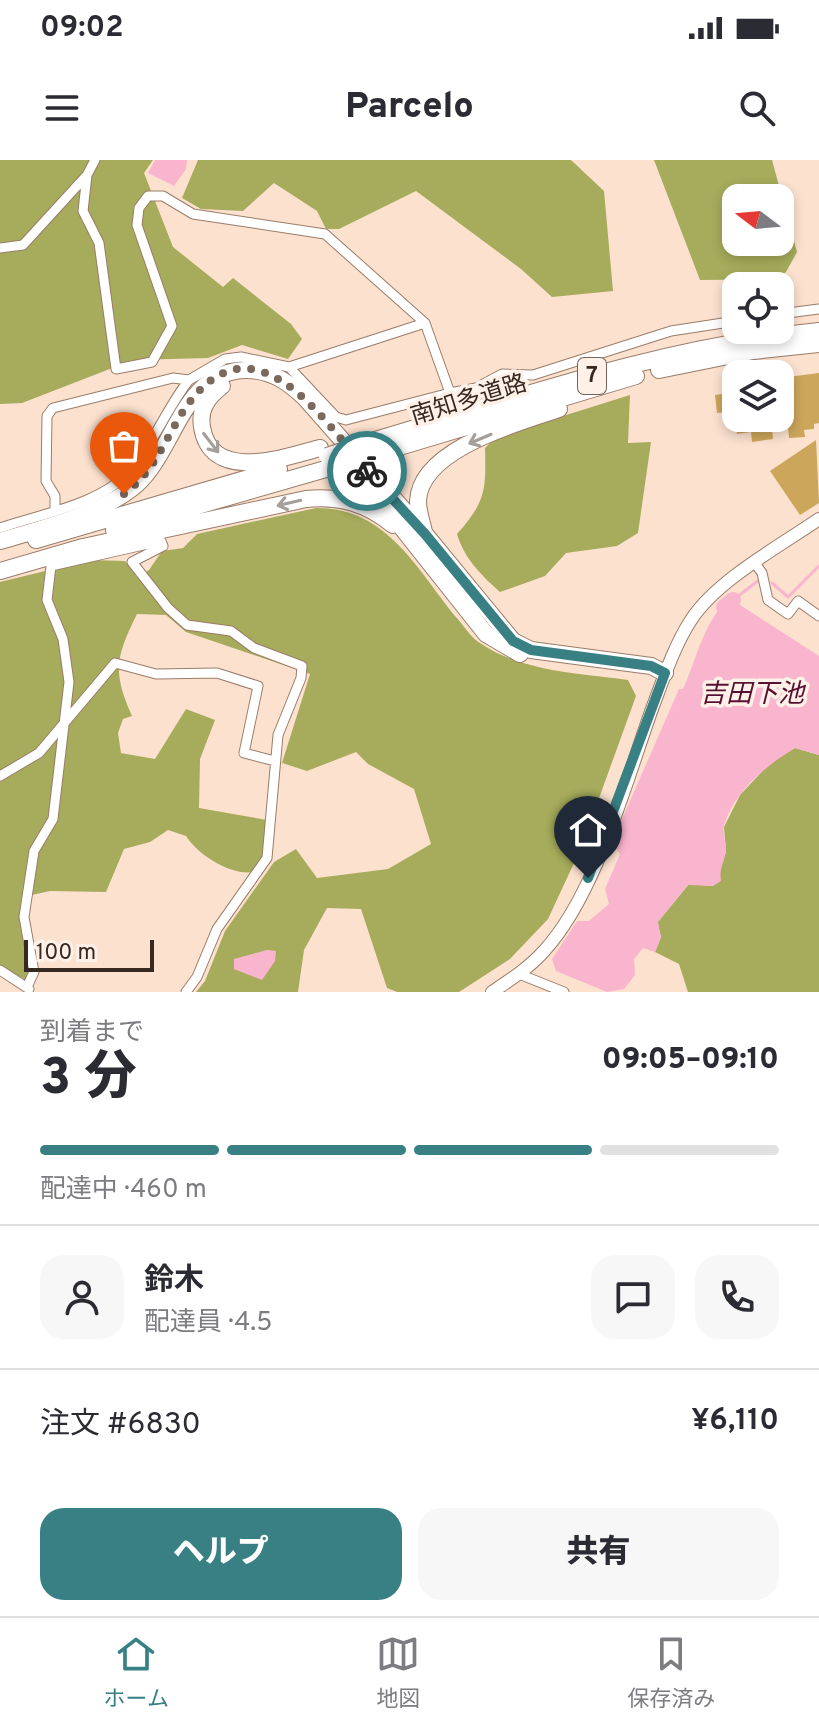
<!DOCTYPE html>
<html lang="ja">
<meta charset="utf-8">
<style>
body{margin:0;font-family:Overpass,"Noto Sans JP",sans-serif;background:#f7f7f7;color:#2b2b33;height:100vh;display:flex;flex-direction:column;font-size:30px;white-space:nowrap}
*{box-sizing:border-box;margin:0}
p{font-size:26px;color:#7c7c81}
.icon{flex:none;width:44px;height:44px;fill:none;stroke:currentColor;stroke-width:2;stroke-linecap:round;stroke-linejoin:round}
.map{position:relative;height:832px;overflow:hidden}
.details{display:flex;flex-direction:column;background:#fff;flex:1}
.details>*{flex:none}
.needle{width:52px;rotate:286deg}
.controls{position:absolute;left:722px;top:24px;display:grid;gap:16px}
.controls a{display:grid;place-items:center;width:72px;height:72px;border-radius:16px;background:#fff;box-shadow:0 4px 12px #0003;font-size:40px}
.scale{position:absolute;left:24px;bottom:20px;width:130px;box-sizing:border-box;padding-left:8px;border:4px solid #362921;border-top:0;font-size:22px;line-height:28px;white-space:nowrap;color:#362921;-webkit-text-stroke:6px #fff1e8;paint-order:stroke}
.pin{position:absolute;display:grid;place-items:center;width:68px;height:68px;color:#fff;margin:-82px -34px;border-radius:50% 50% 50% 0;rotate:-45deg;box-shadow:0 0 8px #0007}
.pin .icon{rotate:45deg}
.courier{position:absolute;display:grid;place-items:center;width:80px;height:80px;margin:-40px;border:6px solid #388084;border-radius:50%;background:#fff;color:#222;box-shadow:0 2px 10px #0007}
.headline em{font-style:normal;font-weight:800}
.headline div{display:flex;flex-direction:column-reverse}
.headline{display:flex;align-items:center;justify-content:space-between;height:136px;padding:0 40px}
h1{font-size:52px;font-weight:800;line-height:60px}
.bar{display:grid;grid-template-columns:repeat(4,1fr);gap:12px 8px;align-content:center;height:96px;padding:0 40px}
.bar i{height:10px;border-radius:6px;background:#e1e1e2}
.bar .active{background:#388084}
.bar p{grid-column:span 4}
.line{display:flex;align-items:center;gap:20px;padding:0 40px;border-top:2px solid #e1e1e2}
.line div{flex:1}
.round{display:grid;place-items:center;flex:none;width:84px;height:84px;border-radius:24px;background:#f7f7f7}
.primary-button{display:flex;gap:16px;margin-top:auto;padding:16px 40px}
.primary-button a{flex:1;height:92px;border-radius:24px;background:#388084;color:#fff;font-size:32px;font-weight:800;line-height:92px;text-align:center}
.primary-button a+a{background:#f7f7f7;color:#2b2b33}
.status{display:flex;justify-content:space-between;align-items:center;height:56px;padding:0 40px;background:#fff;direction:ltr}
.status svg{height:22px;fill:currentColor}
header{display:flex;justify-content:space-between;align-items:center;height:104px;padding:0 40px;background:#fff;font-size:36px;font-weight:800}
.tabs{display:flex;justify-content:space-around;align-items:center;height:112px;border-top:2px solid #e1e1e2;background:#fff;font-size:22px;color:#7c7c81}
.tabs a{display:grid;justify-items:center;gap:4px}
.tabs .active{color:#388084}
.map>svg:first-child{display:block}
</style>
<div class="status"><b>09:02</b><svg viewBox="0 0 49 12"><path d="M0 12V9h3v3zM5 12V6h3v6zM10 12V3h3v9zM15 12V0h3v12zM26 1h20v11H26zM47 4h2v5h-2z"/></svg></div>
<header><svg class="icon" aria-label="menu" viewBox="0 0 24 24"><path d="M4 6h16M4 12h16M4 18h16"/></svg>Parcelo<svg class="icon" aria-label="search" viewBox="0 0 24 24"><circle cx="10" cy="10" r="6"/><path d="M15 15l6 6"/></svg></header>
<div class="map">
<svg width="819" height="832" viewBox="0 0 819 832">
<rect width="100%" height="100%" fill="#fce1cf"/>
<path fill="#a6ac5b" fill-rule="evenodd" d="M0,0H153L144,13L173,87L223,127L233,118L291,164L302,179L288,199L242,185L208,198L133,200L22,243L0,244Z
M198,0H571L604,31L613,131L552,137L521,109L416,31L339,69H326L317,51L274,23L243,51L201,49L182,38Z
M654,0H772L797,92L786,112L777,119L700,120ZM780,38V82H736V38Z
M630,235L628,283L651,282L638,373L617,386L566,393L545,416L500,432C481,415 464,398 457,374C486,341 486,331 485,288L496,277Z
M316,348C385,347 416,407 455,456C463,464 470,477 480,483C522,512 580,513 628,520L636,536L581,688L548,759L510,799L459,832H397L387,828L361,749L327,748L304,790L298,832H196L205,821L225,771L274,702L296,689L317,718L388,709L431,684L414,629L368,604L356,592L307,611L282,603L310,514L186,472L166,455L137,454C116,497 112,511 132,556L123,559L118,573L121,593L155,599L186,549L215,560L200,599L199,648L267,660L263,694L254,712C231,716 198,695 186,676L168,670L150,682L124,689L106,732L50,731L23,737L31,809L26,820L0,806V422L90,400L125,401L137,417L149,410L162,391L183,388L197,374Z
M795,588L819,595V832H688L679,804L655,792L661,777L657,763L689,724L713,726L726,692L724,667L740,635L770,603Z"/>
<path fill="#f9b5cd" d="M155,0H187L186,9L174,26L148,13Z
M737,443L819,496V595L795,588C767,605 733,632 724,666C722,674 727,683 726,691C724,703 719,708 721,721L713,726L688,725L658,762L661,777L655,792L643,788L634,799L635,815L624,829L607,832L556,811L552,799L577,761H589L609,744L605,729L620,694L612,682L679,529H683C697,498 700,474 722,445L726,449Z
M267,790L276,791L275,801L262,820L234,809V799Z"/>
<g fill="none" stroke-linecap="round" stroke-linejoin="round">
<path stroke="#f9b5cd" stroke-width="3" d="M772,423L788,437L819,406
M733,440L759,420"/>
<path stroke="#f9b5cd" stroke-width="16" d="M724,447L733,440"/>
</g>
<path fill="#cca65a" d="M819,213V263L814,264V269L804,270L805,277L789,278L788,267L772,269L773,279L752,282L751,272L737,274L736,268H729L727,252L717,253L715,235L736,232V258H780V218Z
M816,280L819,343L800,355L770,311Z"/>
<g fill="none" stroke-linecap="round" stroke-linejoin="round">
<g stroke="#9a7c68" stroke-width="11">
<path id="minor" d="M87,15L83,51L99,83L116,209L152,202L172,166L137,65L139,48L148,36H163L193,54L325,74L425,163L450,233L476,228L502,214L533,215L671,171L736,161
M0,88L23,85L87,15L95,0
M780,154L819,149
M289,207L336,257L346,260L450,233
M55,349V336L46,321L47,256L53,248L173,218L189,220L225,199L241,197L289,207L425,163
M0,368C41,354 102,344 131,310C154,282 167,248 189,220
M755,403L762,413L768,440L788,454L798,441L819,456
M0,616L39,593L115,503L156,514L217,513L258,526L244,593L275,601
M0,810L29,829
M519,814L564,832
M27,827L34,812L24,757L34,691L53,659L69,522L63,479L47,440L51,406L161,381L163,386L132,402L168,448L187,465L231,471L254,488L302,506L301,518L278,575L267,698L217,769L197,817L186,832"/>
</g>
<g stroke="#9a7c68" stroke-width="14">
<path id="secondary" d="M492,832C510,820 529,808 544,791C596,735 626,621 652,549C663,520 674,486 691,460C717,420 780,386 819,359"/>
</g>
<g stroke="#9a7c68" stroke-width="18">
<path id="motorway" d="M659,210L753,191L819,184
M222,226C208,237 199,248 202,267C211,324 286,297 320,288
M369,282C517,238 665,186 819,171
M376,294L636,216
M379,339L486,474L520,494
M114,370L336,306
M424,372C422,362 418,352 418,341C420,289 518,263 559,249
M36,380L279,309
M0,381C41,369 104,353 136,325C175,291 182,211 246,210C271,210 287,221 305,238L425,374L513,481L531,490L651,506L665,513
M0,411L83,387L306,339C340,336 366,343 393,365"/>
</g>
<use href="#minor" stroke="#fff" stroke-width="9"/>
<use href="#secondary" stroke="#fff" stroke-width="12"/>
<use href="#motorway" stroke="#fff" stroke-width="16"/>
<g stroke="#9a7c68" stroke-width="18" stroke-linecap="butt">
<path id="motorway-bridge" d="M327,296L369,282
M336,306L376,294"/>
</g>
<use href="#motorway-bridge" stroke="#fff" stroke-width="16"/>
</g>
<defs><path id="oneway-shaft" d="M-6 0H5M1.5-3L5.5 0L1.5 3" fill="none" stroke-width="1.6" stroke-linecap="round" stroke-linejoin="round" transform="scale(2)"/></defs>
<g stroke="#a59f9b">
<use href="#oneway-shaft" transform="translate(480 279) rotate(157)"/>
<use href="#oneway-shaft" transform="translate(211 283) rotate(52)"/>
<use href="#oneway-shaft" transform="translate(289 343) rotate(167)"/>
</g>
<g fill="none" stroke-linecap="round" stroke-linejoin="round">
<path stroke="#7b695e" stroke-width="8" stroke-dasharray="0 14.4" d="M124,334C155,311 164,281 184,250C251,149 323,258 367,311"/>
<path stroke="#388084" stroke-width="10" d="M367,311L425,374L513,481L531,490L651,506L665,513L588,718"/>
</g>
<g text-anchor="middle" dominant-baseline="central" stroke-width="7" stroke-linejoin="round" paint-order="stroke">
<rect fill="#fff1e8" stroke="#72655d" stroke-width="2" x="578" y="198" width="28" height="36" rx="6"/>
<g font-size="22" font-weight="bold" fill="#362921">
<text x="592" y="216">7</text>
</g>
<g font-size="24" fill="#362921" stroke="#fff1e8">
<text transform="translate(469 241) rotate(-17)">南知多道路</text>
</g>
<g font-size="26" font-style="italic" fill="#570f32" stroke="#fff1e8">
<text x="752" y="535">吉田下池</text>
</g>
</g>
</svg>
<div class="controls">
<a><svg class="needle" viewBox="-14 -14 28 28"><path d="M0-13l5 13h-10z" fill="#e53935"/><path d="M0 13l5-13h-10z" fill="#7c7c81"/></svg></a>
<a><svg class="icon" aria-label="locate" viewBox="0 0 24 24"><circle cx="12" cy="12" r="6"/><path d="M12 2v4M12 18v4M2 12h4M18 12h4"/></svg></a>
<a><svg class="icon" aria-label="layers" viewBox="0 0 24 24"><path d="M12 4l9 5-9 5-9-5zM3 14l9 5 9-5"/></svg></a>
</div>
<div class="scale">100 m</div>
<div class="pin" style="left:124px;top:334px;background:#ea580c"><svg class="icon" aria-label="bag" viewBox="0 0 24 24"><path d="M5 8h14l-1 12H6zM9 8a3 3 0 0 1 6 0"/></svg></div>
<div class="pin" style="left:588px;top:718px;background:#1f2937"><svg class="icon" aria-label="home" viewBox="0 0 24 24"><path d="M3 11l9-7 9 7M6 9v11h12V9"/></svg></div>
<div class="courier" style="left:367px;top:311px"><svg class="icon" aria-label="bike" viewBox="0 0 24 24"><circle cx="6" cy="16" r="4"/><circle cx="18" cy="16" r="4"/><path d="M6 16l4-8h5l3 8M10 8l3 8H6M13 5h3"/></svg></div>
</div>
<section class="details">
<div class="headline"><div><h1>3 分</h1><p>到着まで</p></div><em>09:05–09:10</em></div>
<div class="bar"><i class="active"></i><i class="active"></i><i class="active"></i><i></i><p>配達中 · 460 m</p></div>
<div class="line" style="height:144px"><a class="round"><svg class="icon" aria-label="person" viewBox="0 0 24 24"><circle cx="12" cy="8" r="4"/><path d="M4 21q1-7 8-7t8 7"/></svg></a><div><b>鈴木</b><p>配達員 · 4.5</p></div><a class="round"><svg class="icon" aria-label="chat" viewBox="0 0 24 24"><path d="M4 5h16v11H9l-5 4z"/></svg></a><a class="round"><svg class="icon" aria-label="phone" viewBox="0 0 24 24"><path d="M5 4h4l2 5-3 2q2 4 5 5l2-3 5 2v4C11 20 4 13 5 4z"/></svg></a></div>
<div class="line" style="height:104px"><div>注文 #6830</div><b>¥6,110</b></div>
<div class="primary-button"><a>ヘルプ</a><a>共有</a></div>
</section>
<nav class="tabs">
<a class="active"><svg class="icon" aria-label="home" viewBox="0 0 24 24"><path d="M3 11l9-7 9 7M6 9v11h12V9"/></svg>ホーム</a>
<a><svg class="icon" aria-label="map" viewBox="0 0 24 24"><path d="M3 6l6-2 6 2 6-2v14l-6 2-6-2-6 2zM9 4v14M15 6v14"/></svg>地図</a>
<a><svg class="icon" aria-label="saved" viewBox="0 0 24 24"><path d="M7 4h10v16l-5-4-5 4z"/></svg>保存済み</a>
</nav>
